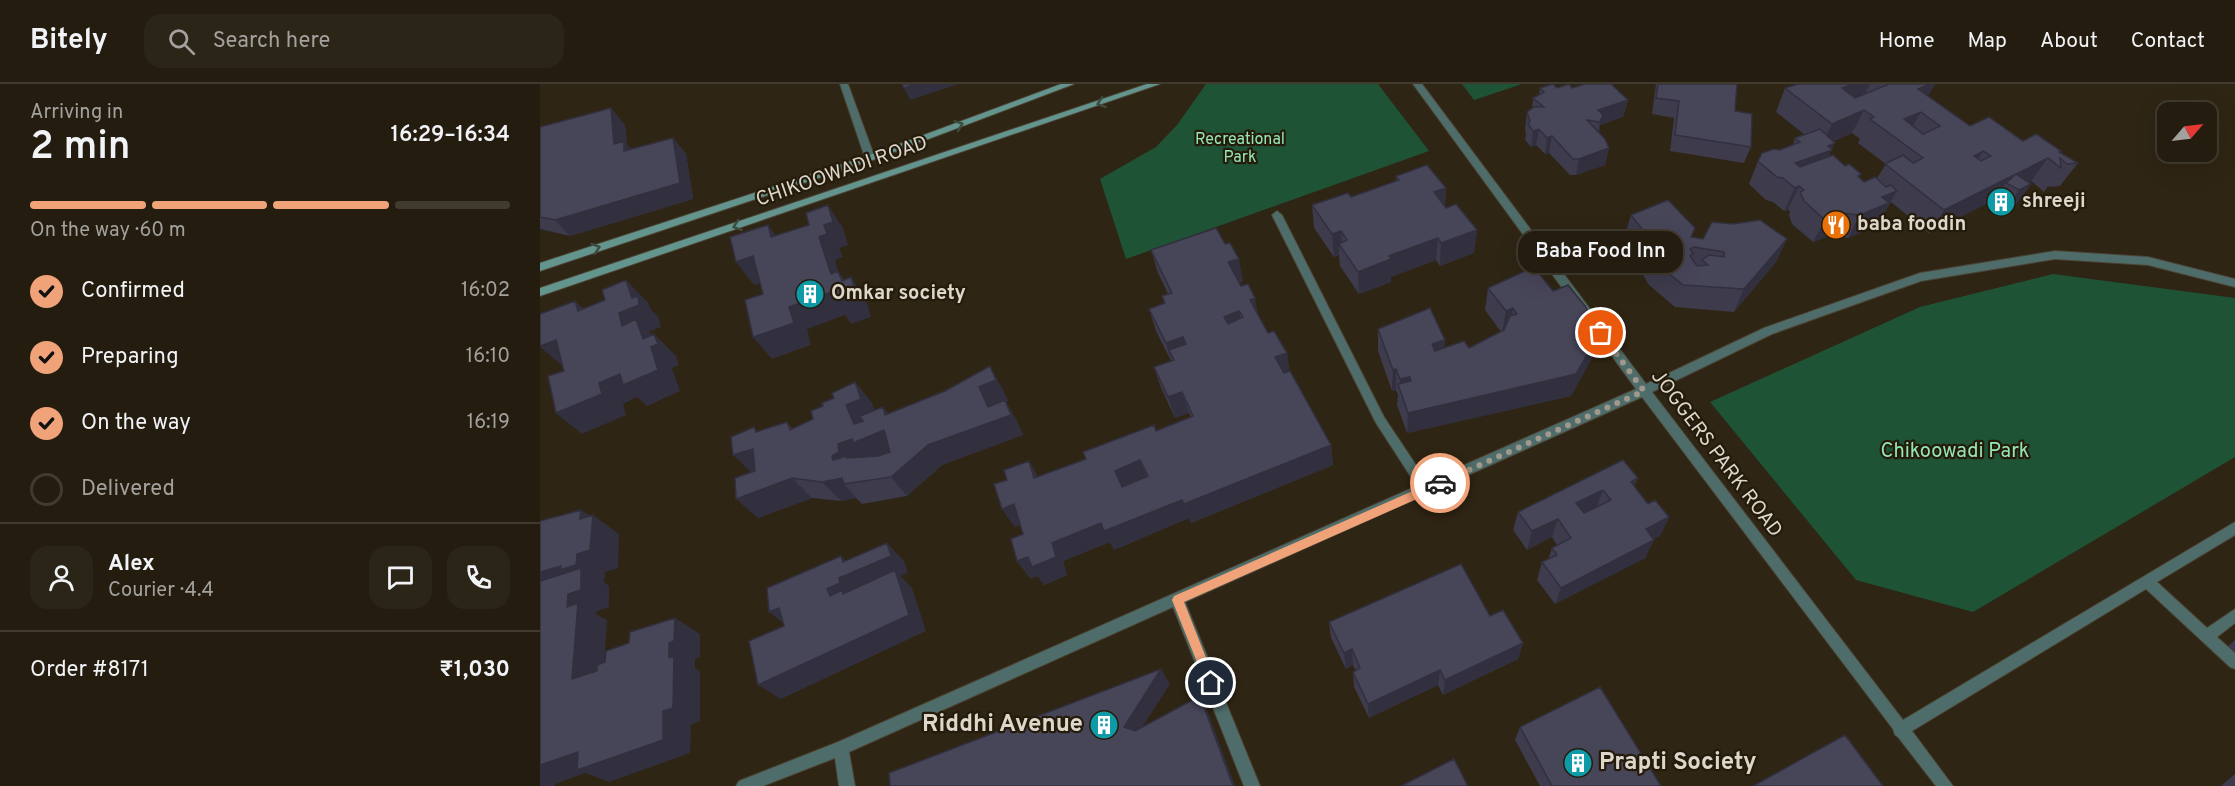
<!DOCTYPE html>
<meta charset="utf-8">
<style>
body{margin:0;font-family:Overpass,sans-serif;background:#2b2518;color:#f1f3f6;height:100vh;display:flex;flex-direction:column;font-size:22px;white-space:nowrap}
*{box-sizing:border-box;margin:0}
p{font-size:20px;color:#a3a19e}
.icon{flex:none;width:33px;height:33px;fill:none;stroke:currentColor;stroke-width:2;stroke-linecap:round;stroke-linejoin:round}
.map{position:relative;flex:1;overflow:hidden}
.details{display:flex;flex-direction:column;background:#231c0f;width:540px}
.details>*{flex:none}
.needle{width:39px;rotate:62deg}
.buttons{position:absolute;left:1617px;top:18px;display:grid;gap:12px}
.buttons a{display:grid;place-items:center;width:60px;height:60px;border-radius:12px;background:#231c0f;box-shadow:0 6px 24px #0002,0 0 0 2px #403a2f;font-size:30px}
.pin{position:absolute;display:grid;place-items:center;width:51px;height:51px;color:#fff;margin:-26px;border:3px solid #fff;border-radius:50%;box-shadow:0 2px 6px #0007}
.courier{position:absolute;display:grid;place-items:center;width:60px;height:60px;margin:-30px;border:4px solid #f0a279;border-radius:50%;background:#fff;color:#222;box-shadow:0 2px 8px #0007}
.bubble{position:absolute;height:42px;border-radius:18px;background:#231c0f;box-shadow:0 6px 24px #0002,0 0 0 2px #403a2f;font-size:20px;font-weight:600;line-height:42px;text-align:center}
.head em{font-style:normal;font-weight:600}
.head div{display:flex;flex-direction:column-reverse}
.head{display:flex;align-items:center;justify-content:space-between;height:102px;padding:0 30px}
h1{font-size:39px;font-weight:600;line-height:45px}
.bar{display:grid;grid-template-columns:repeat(4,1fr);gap:9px 6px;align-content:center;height:72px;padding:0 30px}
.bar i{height:8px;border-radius:4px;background:#403a2f}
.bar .current{background:#f0a279}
.bar p{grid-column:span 4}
.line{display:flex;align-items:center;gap:15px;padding:0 30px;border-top:2px solid #403a2f}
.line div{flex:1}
.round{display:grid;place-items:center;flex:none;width:63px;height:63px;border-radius:18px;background:#2b2518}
ol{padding:0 30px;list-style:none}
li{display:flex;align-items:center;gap:18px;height:66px}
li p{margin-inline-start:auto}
li .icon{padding:6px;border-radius:50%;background:#f0a279;color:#111;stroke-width:4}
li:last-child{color:#a3a19e}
li i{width:33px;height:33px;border:3px solid #403a2f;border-radius:50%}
header{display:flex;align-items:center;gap:36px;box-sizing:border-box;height:84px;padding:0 30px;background:#231c0f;border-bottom:2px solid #403a2f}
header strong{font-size:28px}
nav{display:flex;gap:33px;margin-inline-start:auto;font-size:21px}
.search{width:420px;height:54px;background:#2b2518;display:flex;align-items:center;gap:15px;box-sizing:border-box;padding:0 21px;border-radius:18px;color:#a3a19e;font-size:22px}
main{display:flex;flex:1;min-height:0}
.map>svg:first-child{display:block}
</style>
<header>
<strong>Bitely</strong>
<div class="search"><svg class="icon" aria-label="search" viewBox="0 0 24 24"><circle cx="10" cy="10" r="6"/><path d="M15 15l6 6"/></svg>Search here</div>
<nav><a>Home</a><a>Map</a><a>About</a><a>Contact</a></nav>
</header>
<main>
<section class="details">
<div class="head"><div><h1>2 min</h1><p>Arriving in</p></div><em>16:29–16:34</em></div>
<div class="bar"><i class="current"></i><i class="current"></i><i class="current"></i><i></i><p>On the way · 60 m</p></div>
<ol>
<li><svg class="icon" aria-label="check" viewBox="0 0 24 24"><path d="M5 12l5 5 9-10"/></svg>Confirmed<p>16:02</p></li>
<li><svg class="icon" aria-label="check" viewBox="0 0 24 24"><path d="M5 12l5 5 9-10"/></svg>Preparing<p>16:10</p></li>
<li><svg class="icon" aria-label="check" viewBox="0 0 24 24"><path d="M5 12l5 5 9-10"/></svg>On the way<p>16:19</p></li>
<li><i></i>Delivered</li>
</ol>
<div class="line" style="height:108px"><a class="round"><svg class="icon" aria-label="person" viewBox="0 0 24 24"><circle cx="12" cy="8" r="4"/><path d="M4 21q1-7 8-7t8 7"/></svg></a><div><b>Alex</b><p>Courier · 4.4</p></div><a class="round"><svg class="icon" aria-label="chat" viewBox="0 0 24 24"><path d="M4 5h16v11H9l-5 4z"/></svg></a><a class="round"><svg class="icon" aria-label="phone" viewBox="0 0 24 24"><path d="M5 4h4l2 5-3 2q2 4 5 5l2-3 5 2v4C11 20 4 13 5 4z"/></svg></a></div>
<div class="line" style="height:78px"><div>Order #8171</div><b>₹1,030</b></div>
</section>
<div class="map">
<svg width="1695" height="702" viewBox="0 0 1695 702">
<rect width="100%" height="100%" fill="#2f2514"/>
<path fill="#1f5336" d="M666,0H838L889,67L586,175L560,95L616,63L637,41Z
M922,0H982L934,16Z
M1513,190L1695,214V373L1433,528L1316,496L1170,318L1380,223Z"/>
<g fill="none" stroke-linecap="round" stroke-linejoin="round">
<g stroke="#4b4131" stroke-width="2">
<path id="lane" d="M737,127L742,131L844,333L890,402L892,406L890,410L886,411L882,410L836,339L732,131Z"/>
</g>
<g stroke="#4b4131" stroke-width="2">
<path id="street" d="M300,0H308L335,74L333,76H327L325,74Z
M873,0H882L1106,300L1224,244L1380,189L1515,167L1608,173L1695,195V203L1608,181L1515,175L1381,197L1232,250L1112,308L1363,636L1695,438V451L1617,498L1667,544L1695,525V539L1677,553L1695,569V585L1690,583L1606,505L1372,647L1413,702H1396L1358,653L1355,651L1353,645L1102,313L645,518L720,702H704L633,523L309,668L315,702H299L295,674L223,702H196L199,697L298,658L1096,305Z"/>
</g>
<g stroke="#4b4131" stroke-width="2">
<path id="secondary" d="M521,0H534L333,76L0,187V179L327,72Z
M607,0H620L0,212V204Z"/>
</g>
<use href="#lane" fill="#4e6c69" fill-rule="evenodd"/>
<use href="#street" fill="#4e6c69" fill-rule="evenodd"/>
<use href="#secondary" fill="#63948e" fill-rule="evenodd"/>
</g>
<path fill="#3d3b4c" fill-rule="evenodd" d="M1116,0H1197L1195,27L1211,63L1204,79L1130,67L1134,34L1112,30Z
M1258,0H1395L1388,12L1430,42L1483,57L1520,69L1538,79L1520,102L1509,103L1508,102L1504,108L1491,97L1489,98L1491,100L1474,123L1463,129L1450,123L1454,116L1389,149L1351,118L1336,142L1308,154L1289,152L1273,158L1252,140L1249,131L1250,127L1248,126L1244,127L1233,118L1226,116L1209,100L1218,77L1253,61L1255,54L1265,51L1236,28L1245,4ZM1312,49L1320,55L1318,59L1346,80L1337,94L1324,98L1319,93L1321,90L1289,72L1294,57Z
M1000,4H1032L1088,16L1083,33L1060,41L1059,49L1069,64L1065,81L1036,91H1030L1009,69L1005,70L996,61L991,63L985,56L986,50L985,45L987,28L992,25L993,14L999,11Z
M85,41L87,61L91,65L133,54L146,70L153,115L30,152L0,145V43Z
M856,92L906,104L905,122L937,146L934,169L900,182L896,176L851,193V198L819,210L800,182L799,171L794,173L774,144L772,121L811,113L856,97Z
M1091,131L1152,153L1163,155H1247L1236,178L1194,228L1135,223L1108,200L1099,183L1102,176L1084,154Z
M611,166L703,197L699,199L728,249L747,269L749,287L791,361L793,381L651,439L649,434L574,466L570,458L523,477L527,491L504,501L498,492L490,494L477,477L483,450L480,441L475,443L462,425L467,396L489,377L498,393L546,375L651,333L649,329L635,334L621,304L614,283L631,277L616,247L609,225L624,219L622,212L628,210L618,189Z
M948,204L1013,207L1059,251L1053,272L1031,312L867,349L857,321L858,311L856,306L852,307L838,267V245L905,256L904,264H929L961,248L945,226Z
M315,298L332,319L334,326L349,330L462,304L468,317L466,318L477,337L483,351L402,381L367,412L322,420L316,414L301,417L272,414L218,434L211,388L219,347L247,338L252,345L273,335L283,322Z
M1098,394L1094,403L1108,420L1129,433L1120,452L1113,455L1105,474L1015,520L997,496L1002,478L1008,476L1012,464L1017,461L1012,453L987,466L973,446L978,428Z
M950,532L983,559L978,575L903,611L898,601L829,634L814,603L813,588L816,587L813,581L806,585L791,554L789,538Z
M1695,556V568L1688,562Z
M980,643L1121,702H1000L975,656Z
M1695,690V702H1681Z"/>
<path fill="#32303e" d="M376,0H418L370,16L364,4Z
M1313,0H1330L1322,15L1292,28L1302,4Z
M1390,0H1395L1383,21L1378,5Z
M1088,16L1083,33L1060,41L1056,54L1060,38L1058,26Z
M71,24L85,41L87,61L98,74V83L74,60Z
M1324,26L1312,49L1281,63L1292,40Z
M1381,28L1367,52L1364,35Z
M999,45L996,61L991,63L993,47Z
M1012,52L1009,69L1005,70L1007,54Z
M133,54L146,70L153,115L30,152L15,136Z
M1295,59L1280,89L1247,98L1255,79Z
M1069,64L1065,81L1036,91L1039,75Z
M1443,67L1428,90L1434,72Z
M1508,74L1491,97L1476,105V90Z
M1476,90L1466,99L1454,116L1389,149L1404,126Z
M1491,100L1474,123L1463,129L1479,106Z
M1259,102L1248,126L1244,127L1255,104Z
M906,104L904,128L894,108Z
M1357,107L1336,142L1308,154L1320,131L1342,113Z
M288,121L303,144L308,161L299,164L303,173L295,176L298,187L314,209L311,193L326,216L331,233L311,240L305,231L267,245L271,261L232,275L213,253L291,190L279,153L284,141Z
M1301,129L1289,152L1273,158L1285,136Z
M228,141L245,164L231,153Z
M937,146L934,169L900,182L901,159Z
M801,147L802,164L799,160V171L794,173L792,150Z
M898,154L896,176L851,193V198L819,210L818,188L849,172Z
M1247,155L1236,178L1194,228L1204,205Z
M213,172L231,195L214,201L196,178Z
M699,175L703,197L693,201L688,178Z
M86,196L108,219L110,224L119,234L121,243L109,248L116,255L114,250L136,272L139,281L132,284L140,307L107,322L97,313L83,320L86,331L42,350L16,329L59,299L82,242L79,229L92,214Z
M715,214L719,236L710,216Z
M35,217L58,239L38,227Z
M973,224L970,246L962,249L966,227Z
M699,227L703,249L689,255L684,233Z
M1059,251L1053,272L1031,312L867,349L868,329Z
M643,253L649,275L634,276L629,266L632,281L626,259Z
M16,256L25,284L0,263Z
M905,256L903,277L891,282L892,260Z
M747,269L750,290L739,294L735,273Z
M450,282L462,304L468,317L466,318L477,337L483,351L402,381L367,412L351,393L388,361L448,323L439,303Z
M856,285V306L852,307L853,286Z
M870,293L869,314L860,307V295Z
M315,298L332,319L337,336L359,366L330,379L293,376L292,372L298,360L314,340L306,321Z
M642,308L649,329L635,334L628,313Z
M343,323L359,343L345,331Z
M791,361L793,381L651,439L644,420Z
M213,365L233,385L214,391L193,371Z
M600,376L608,396L584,406L575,387Z
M489,377L500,397L494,394Z
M252,394L272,414L218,434L196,415Z
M302,394L304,400L316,414L301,417L282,398Z
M1098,394L1090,414L1091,398Z
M1063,406L1056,425L1030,437L1036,419Z
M642,416L649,434L574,466L570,458L523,477L527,491L504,501L498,492L490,494L477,477L512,459L561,439Z
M474,420L486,438L475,443L462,425Z
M41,426L53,434V431L79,450L78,484L65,488L64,498L69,502V523L57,527L56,530L67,536L62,610L32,595L0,515V488L40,435Z
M1129,433L1120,452L1097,463L1106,445Z
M1018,435L1012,453L987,466L992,447Z
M1114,456L1105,474L1015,520L1021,504Z
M347,459L364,477L368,489L361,492L372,504L386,547L241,615L218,601L290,512L287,505L299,494L303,478L301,472L317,487Z
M239,524L251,545L229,528Z
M135,534L160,550V573L155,575V584L160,587V637L151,641L150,669L69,698L45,689L15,700V702H0V681L123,627L129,574V559Z
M983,559L978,575L903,611L905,596Z
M812,565L813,581L806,585L804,569Z
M621,585L630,600L594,656L584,643Z
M900,586L898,601L829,634L828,620Z
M660,612L667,626L695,702H693Z"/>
<path fill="#474558" stroke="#32303e" stroke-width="1.5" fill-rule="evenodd" d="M362,0H376L364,4Z
M1013,0L1017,4L1029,0L1032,4L1045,0H1071L1088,16L1058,26L1063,31L1060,38L1047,36L1065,55L1069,64L1039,75H1033L1012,52L1007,54L999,45L993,47L988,40L990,37L987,28L994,23H1004L993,14L1004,8L1000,4Z
M1118,0H1197L1195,27L1212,30L1211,63L1135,51L1139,17L1116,14Z
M1258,0H1313L1302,4L1315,14L1347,1L1345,0H1390L1378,5L1430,42L1449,33L1483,57L1496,50L1521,67L1519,68L1538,79L1527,80L1520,74L1521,84L1508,74L1476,90L1491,100L1479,106L1466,99L1476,90L1404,126L1345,80L1363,71L1373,79L1383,74L1330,35L1334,33L1324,26L1292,40L1245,4ZM1381,28L1400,42L1383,50L1364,35ZM1443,67L1451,72L1441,77L1434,72Z
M71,24L74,60L84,57V67L133,54L140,99L15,136L0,133V43Z
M1280,45L1295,59L1288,62L1292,66L1255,79L1260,83L1293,71L1305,82L1309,80L1321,90L1318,92L1324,98L1335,93L1346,103L1351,101L1357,107L1342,113L1349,119L1320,131L1301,129L1285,136L1264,117L1260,108L1264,106L1259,102L1255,104L1243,94L1237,93L1218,77L1222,69L1234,65L1240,66L1260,58L1255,54Z
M887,81L906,104L894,108L906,124L916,120L937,146L901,159L898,154L849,172L851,175L818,188L799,160L807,156L801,147L792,150L772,121L808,109L811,113L859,96L856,92Z
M1128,116L1155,144L1151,153L1163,155L1172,138L1193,140L1220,136L1247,155L1204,205L1143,201L1115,178L1106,161L1113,159L1091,131ZM1154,163L1184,168V173L1169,171L1162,176L1168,181L1157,182L1150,172L1153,170L1150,165Z
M288,121L293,138L284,141L287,150L279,153L291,190L298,187L302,197L311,193L316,210L296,218L292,208L249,223L254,239L213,253L205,216L223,210L213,172L196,178L190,153L228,141L231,153L269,141L266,129Z
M676,144L685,160L690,159L699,175L688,178L701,202L708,200L715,214L710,216L728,249L734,247L747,269L735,273L744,289L750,287L791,361L644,420L642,416L564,447L561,439L512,459L516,473L492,483L488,473L477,477L471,455L483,450L474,420L462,425L454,400L467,396L464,386L489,377L494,394L546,375L543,368L614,341L616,347L653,332L642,308L628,313L614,283L634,276L629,266L646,260L643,253L626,259L609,225L625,219L622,212L632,209L611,166ZM699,227L703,233L688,240L684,233ZM600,376L608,392L582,403L575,387Z
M994,183L1013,207L1028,201L1045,222L1059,251L1036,290L868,329L858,300L871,297L870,293L860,295L856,285L853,286L838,245L890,224L905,256L892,260L895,267L924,257L929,264L964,246L970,232L977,230L973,224L966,227L948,204Z
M86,196L92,214L98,212L99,221L79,229L82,242L96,235L103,255L114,250L118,260L111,263L118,286L83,301L80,290L59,299L62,310L16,329L8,292L24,287L16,256L0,262V230L35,217L38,227L65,216L62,206Z
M450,282L456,296L439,303L448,323L465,316L471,331L388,361L351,393L304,400L302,394L282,398L252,394L196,415L195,394L215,387L213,365L193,371L191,353L214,343L216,348L247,338L250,346L273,335L271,327L283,322L282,319L294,314L292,309L315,298L321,315L306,321L314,340L323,337L320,332L343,323L345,331L405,307ZM344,346L350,368L338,372L307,374V372L293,376L292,372L299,368L298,360L312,355L313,359Z
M1083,376L1098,394L1091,398L1108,420L1115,416L1129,433L1106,445L1114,456L1021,504L1002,478L1017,471L1012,464L1031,454L1018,435L992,447L978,428ZM1063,406L1071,416L1044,429L1036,419Z
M41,426L40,435L53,431L50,466L37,470L36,481L20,486L21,482L0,488V437Z
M347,459L351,472L299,494L300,499L287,505L290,512L302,506L303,510L355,486L369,531L218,601L209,557L244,542L239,524L229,528L227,504L301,472L303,478Z
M921,480L950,532L963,526L983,559L905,596L900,586L828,620L813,588L820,584L812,565L804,569L789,538Z
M41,484V506L28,510L27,523L38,519L32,595L57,587V581L65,578L66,567L89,559L90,548L135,534L134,557L129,559V574L134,572L133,624L123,627V656L37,686L38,668L0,681V497Z
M621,585L584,643L595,647L660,612L693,702H350L349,689Z
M1060,603L1121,702H1012L980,643Z
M1305,651L1343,702H1213Z
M914,675L928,702H861Z"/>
<defs><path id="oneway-chevron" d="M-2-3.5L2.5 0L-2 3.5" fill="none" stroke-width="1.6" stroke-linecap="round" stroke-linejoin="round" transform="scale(1.5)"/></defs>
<g stroke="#3e4b3f">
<use href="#oneway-chevron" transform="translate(561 19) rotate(161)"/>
<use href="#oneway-chevron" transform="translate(419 41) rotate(-20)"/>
<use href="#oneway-chevron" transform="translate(197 142) rotate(161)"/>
<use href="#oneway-chevron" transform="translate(56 164) rotate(-18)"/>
</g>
<path fill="#f0a279" d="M900,395L905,399L904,403L644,518L676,599L675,603H667L632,516L634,512Z"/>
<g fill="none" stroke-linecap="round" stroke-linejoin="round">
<path stroke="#9f988b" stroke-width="6" stroke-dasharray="0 10.8" d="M900,399L1104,307L1061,249"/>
</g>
<defs>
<g id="building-disc" transform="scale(1.5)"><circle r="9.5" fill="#0f9aa8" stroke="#251b0b"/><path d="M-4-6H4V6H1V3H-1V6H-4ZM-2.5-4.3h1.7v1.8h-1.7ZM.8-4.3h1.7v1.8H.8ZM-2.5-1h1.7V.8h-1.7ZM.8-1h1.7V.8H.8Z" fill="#fff"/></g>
<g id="restaurant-disc" transform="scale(1.5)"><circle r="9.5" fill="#e8710a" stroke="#251b0b"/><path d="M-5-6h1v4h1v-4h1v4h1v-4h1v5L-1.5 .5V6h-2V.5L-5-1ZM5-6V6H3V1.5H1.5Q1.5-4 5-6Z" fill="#fff"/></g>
</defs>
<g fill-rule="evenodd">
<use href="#building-disc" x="1461" y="118"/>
<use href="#restaurant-disc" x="1296" y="141"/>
<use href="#building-disc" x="270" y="210"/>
<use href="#building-disc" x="564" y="641"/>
<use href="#building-disc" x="1038" y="679"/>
</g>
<g text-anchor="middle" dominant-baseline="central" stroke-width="4.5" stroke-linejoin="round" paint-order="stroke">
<g font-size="16" fill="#94e7b4" stroke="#251b0b">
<text x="700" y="56">Recreational<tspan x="700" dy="18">Park</tspan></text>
</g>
<g font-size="20" fill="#dcd6cb" stroke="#251b0b">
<text transform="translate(302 88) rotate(-19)">CHIKOOWADI ROAD</text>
<text transform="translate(1176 370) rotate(53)">JOGGERS PARK ROAD</text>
</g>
<g font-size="20" font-weight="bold" fill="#dcd6cb" stroke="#251b0b" text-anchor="start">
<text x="1482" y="118">shreeji</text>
<text x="1317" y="141">baba foodin</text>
<text x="291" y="210">Omkar society</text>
</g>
<g font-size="20" fill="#94e7b4" stroke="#251b0b">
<text x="1415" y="368">Chikoowadi Park</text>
</g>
<g font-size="24" font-weight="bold" fill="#dcd6cb" stroke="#251b0b" text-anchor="end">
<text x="543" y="641">Riddhi Avenue</text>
<text x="1059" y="679" text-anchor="start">Prapti Society</text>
</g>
</g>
</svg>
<div class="buttons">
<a><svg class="needle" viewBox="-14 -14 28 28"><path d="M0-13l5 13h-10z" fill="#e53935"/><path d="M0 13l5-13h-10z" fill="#a3a19e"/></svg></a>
</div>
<div class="pin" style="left:1061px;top:249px;background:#ea580c"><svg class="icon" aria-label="bag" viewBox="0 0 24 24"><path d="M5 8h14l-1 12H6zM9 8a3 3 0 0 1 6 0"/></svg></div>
<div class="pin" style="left:671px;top:599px;background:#1f2937"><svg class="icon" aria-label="home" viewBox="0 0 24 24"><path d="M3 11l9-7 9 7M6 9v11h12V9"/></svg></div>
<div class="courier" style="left:900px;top:399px"><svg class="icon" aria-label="car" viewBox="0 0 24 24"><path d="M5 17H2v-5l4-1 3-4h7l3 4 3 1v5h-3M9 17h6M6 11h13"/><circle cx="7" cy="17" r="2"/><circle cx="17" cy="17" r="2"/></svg></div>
<div class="bubble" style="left:978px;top:147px;width:165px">Baba Food Inn</div>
</div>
</main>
